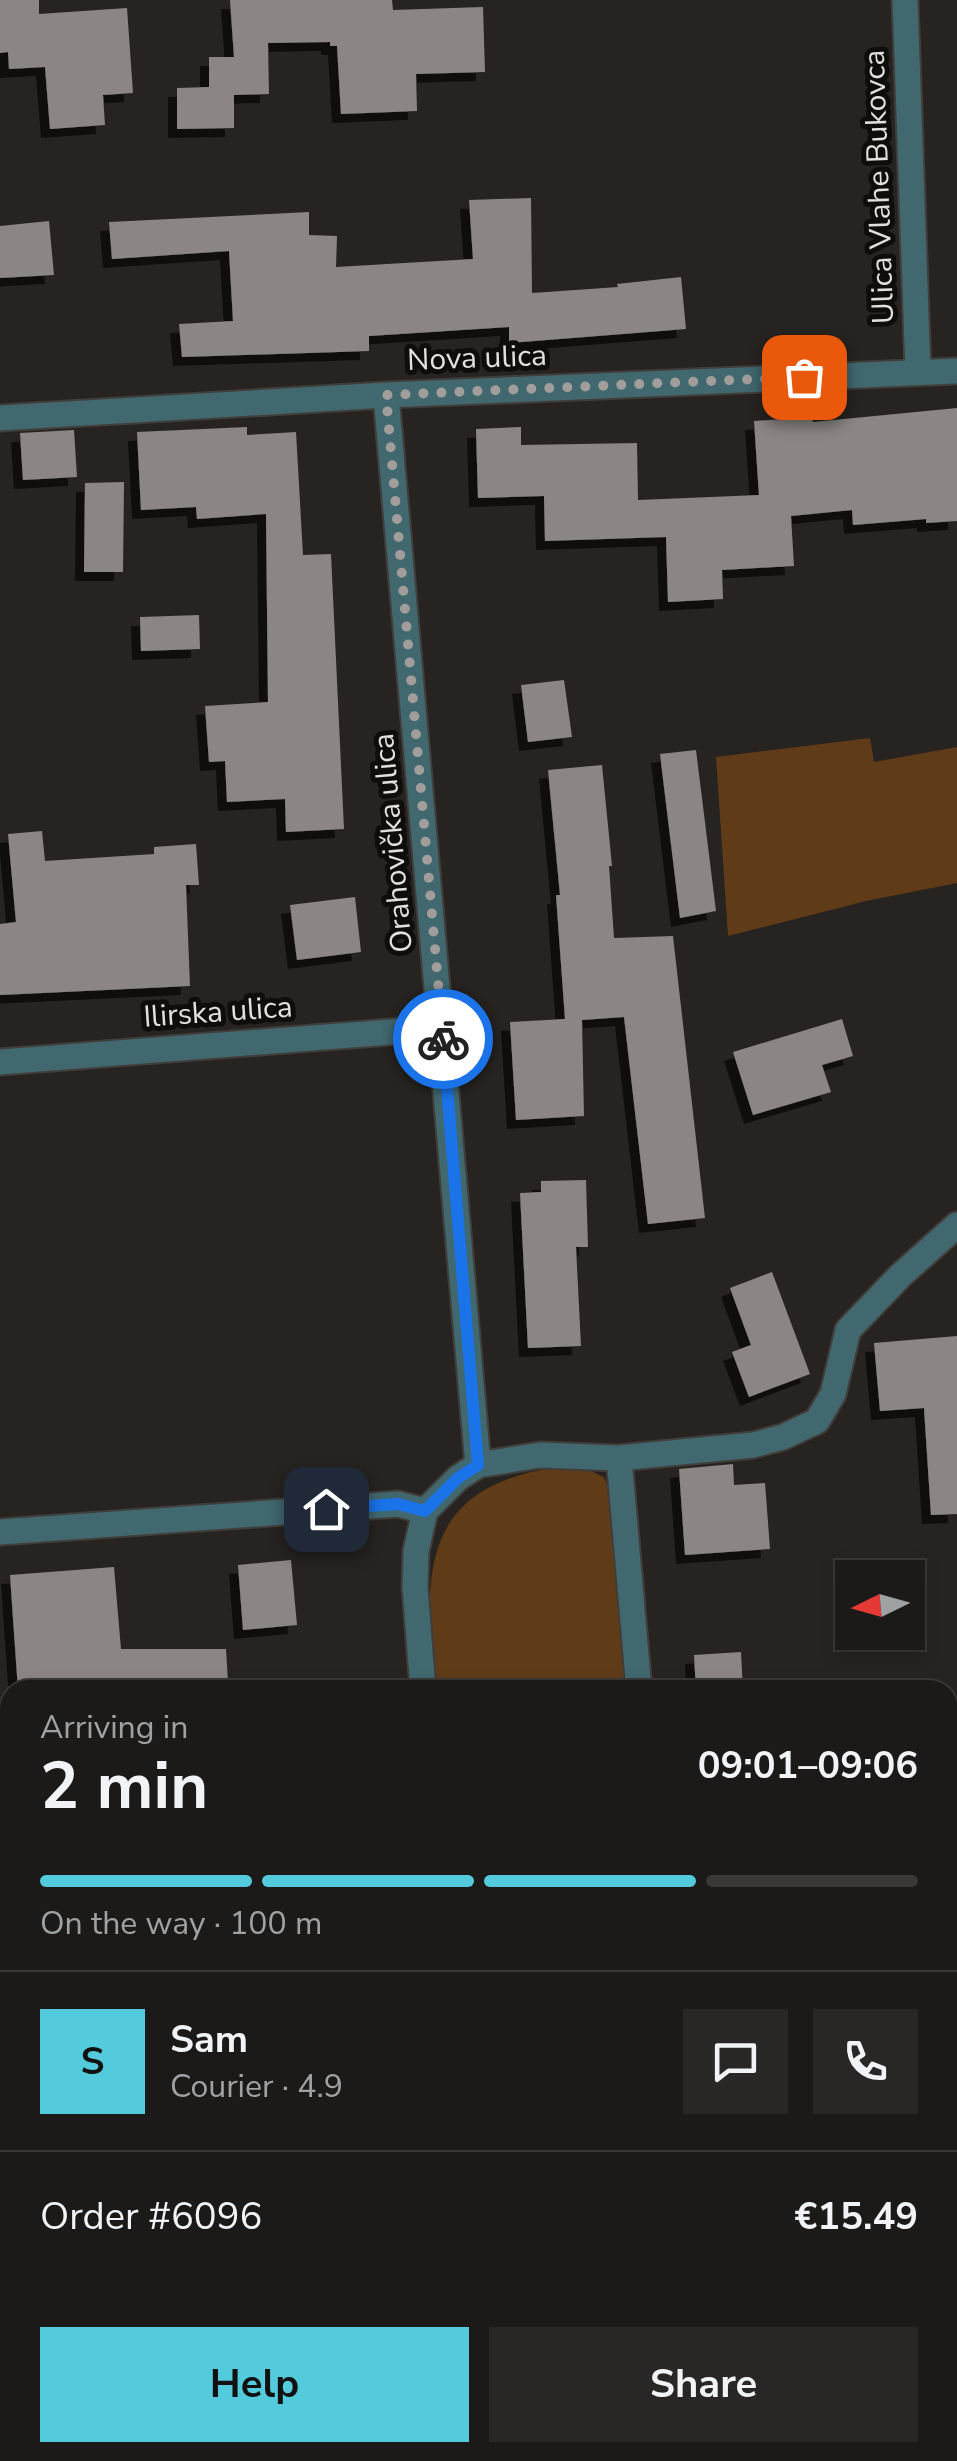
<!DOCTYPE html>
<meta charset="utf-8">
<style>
body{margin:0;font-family:"Nunito Sans",sans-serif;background:#292725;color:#f1f3f6;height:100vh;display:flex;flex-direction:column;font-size:38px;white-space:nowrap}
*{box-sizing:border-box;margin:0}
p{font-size:32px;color:#a0a1a2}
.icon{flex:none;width:55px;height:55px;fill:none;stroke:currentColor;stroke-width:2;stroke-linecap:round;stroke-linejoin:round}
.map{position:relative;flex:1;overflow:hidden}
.sheet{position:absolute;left:0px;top:1680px;width:958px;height:782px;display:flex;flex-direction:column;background:#1c1a18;border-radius:30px 30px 0 0;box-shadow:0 5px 15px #0003,0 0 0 2px #3a3837}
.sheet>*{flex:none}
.needle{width:65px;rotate:265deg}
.controls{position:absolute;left:835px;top:1560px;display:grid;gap:20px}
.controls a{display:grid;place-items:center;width:90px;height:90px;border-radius:0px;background:#1c1a18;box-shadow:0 5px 15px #0003,0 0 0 2px #3a3837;font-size:50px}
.pin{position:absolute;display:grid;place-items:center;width:85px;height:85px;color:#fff;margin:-42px;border-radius:20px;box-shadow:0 5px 15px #0006}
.courier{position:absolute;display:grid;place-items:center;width:100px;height:100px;margin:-50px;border:8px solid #1a73e8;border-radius:50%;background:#fff;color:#222;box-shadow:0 2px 12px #0007}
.summary em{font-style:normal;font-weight:700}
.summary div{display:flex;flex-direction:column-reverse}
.summary{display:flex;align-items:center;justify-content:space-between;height:170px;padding:0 40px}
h1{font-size:65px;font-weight:700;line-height:75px}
.bar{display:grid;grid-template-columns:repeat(4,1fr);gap:15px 10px;align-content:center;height:120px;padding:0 40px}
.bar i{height:12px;border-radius:8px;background:#3a3837}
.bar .selected{background:#54cadd}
.bar p{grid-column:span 4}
.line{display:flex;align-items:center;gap:25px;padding:0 40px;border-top:2px solid #3a3837}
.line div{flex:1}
.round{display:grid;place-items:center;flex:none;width:105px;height:105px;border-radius:0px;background:#292725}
.action{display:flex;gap:20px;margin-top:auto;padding:20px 40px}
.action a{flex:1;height:115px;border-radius:0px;background:#54cadd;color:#111;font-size:40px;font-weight:700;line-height:115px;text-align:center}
.action a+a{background:#292725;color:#f1f3f6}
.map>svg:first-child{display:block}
</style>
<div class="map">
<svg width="957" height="2461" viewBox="0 0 957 2461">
<defs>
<filter id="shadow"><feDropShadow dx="-9" dy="9" stdDeviation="0" flood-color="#0009"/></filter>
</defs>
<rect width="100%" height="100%" fill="#262320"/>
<path fill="#5f3b18" d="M870,738L874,762L957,747V883L866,901L728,936L716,757Z
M556,1467L588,1470L604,1477L612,1497L626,1690H434C425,1575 417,1489 556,1467Z
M957,1991V2461H765L773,2452H948V1998Z"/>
<path fill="#8b8683" filter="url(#shadow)" d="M0,0H39V14L127,8L133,93L103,95L105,125L50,129L45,67L9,69L8,52L0,53Z
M230,0H392L393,10L483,7L485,72L416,74L417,111L341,114L337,46H330V42L268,43L269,94L234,95V128L177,129V88L209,87V57H234Z
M531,198L532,293L618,287L617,284L681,277L686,329L509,343V327L369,336V351L182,357L179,324L233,321L229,251L112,259L109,222L309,212V235L337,236L336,267L473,259L469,200Z
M49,221L54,275L0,278V226Z
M957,408V521L926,523V519L853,525L852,510L791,516L794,566L722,570L723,599L668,602L666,537L545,541L544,496L478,498L476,429L521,427V445L637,443L638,500L759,495L754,421L812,417L813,422Z
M247,427V435L296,432L303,555L331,554L344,829L286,832L285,799L227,802L225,761L209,762L205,706L268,702L266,514L197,519L196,507L141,510L137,432Z
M74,430L77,477L23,480L20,433Z
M124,482L123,572H84L85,483Z
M199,615L200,649L141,651L140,617Z
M564,680L572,737L528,742L521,685Z
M696,750L716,911L680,918L660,754Z
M602,765L612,866H609L614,938L673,936L705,1218L648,1224L624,1017L582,1020L584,1116L516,1120L510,1022L565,1019L556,895H560L548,770Z
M42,831L45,861L154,854V847L196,844L199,885H186L190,986L0,995V924L16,922L8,834Z
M355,897L361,952L297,960L290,905Z
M842,1019L853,1056L822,1065L831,1092L753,1115L733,1052Z
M586,1180L588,1247H576L581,1346L528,1348L520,1193L541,1192V1181Z
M772,1272L810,1374L749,1397L732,1352L751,1345L730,1288Z
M957,1336V1514L931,1515L924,1408L880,1411L874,1343Z
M733,1464L734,1485L765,1483L770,1549L685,1555L679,1469Z
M291,1560L297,1625L243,1630L238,1565Z
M114,1567L121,1649H226L228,1682L96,1690H18L10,1575Z
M741,1652L743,1690H696L694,1655Z"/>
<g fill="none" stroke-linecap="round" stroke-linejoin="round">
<g stroke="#403d3a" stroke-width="29">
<path id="minor" d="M905,0L918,372
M386,395L478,1465
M0,418L386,395L957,371
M0,1062L442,1028
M619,1458L753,1445L783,1437L817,1421L833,1394L848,1330L901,1275L957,1225
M0,1532L398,1504L425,1511
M423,1690L415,1587L416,1551L425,1511L458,1478L478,1465L540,1455L619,1458L639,1690
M948,1998L957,1991
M0,2095H10"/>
</g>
<use href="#minor" stroke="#41686f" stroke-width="25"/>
</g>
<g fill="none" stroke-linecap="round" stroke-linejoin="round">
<path stroke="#a09d9b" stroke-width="10" stroke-dasharray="0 18" d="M443,1039L386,395L804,377"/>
<path stroke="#1a73e8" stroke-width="12" d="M326,1509L398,1504L425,1511L458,1478L478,1465L443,1039"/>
</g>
<g text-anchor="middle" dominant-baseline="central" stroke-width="10" stroke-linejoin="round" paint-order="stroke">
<g font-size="30" fill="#e2dfdd" stroke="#0e0d0b">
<text transform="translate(879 187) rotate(-92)">Ulica Vlahe Bukovca</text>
<text transform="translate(477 358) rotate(-2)">Nova ulica</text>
<text transform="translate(393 843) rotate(-95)">Orahovička ulica</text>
<text transform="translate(218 1012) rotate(-4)">Ilirska ulica</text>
</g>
</g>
</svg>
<div class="controls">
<a><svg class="needle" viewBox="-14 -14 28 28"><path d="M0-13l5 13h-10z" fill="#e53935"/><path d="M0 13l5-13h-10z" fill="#a0a1a2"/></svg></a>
</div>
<div class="pin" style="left:804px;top:377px;background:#ea580c"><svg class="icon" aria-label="bag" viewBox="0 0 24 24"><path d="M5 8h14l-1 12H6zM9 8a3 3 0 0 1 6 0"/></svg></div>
<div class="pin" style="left:326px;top:1509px;background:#1f2937"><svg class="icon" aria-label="home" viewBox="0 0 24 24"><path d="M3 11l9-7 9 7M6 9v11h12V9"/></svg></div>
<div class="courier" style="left:443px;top:1039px"><svg class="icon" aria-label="bike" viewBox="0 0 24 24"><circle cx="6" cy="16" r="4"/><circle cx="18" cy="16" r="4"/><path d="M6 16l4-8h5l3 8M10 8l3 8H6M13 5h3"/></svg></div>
<section class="sheet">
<div class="summary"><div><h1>2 min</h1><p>Arriving in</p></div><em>09:01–09:06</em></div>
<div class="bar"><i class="selected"></i><i class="selected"></i><i class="selected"></i><i></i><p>On the way · 100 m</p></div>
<div class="line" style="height:180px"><b class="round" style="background:#54cadd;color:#111">S</b><div><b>Sam</b><p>Courier · 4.9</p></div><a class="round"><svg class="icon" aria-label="chat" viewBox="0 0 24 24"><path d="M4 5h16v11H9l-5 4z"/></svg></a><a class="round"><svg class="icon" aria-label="phone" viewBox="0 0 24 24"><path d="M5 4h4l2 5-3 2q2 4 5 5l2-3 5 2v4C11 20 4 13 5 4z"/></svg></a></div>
<div class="line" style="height:130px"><div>Order #6096</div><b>€15.49</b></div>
<div class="action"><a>Help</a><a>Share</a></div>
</section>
</div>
